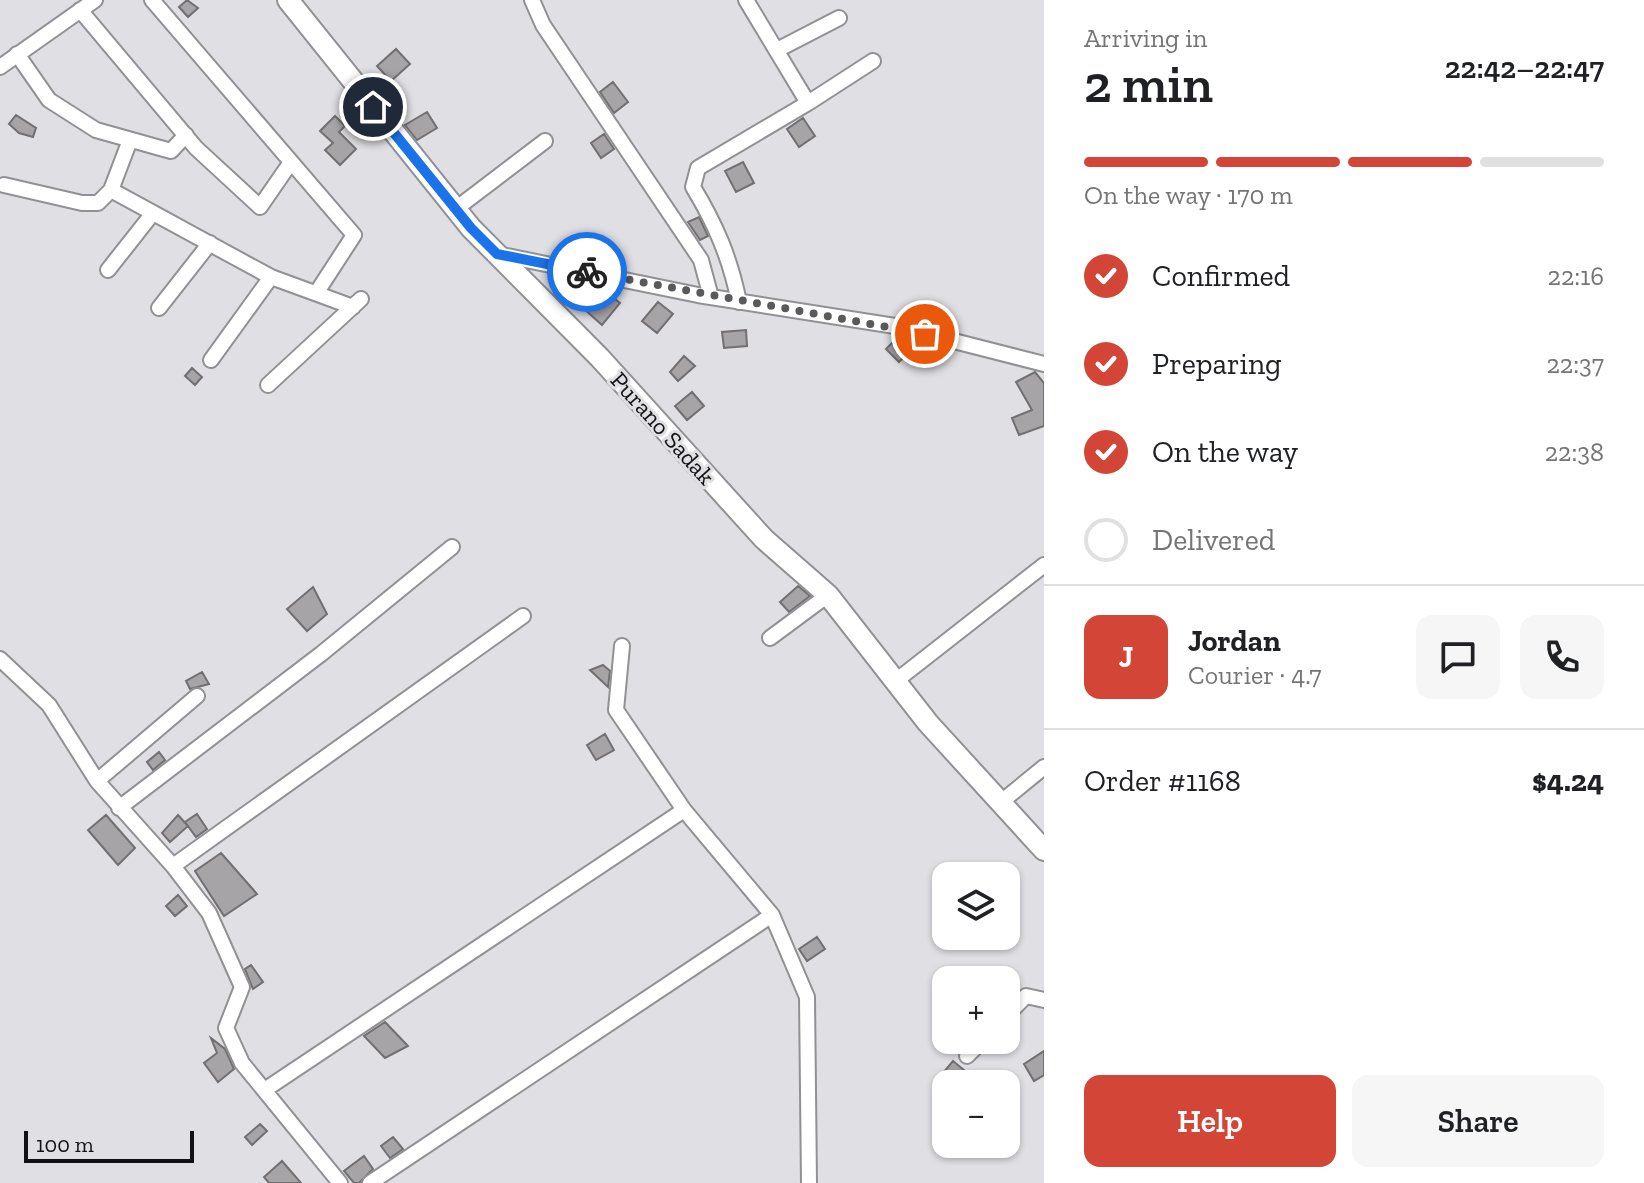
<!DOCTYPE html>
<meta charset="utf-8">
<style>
body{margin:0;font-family:"Zilla Slab",serif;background:#f6f6f6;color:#202124;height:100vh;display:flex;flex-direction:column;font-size:30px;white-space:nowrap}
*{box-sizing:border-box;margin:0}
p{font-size:26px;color:#757577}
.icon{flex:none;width:44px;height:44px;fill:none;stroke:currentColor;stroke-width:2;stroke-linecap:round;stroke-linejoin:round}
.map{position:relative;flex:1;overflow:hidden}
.details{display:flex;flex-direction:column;background:#fff;width:600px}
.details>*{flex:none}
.buttons{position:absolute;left:932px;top:862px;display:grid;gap:16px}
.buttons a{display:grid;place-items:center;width:88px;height:88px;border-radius:16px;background:#fff;box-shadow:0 2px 6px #0004;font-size:40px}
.scale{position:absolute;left:24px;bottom:20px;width:170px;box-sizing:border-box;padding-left:8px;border:4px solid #121214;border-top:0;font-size:22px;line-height:28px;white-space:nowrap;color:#121214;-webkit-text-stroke:6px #dfdfe4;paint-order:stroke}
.pin{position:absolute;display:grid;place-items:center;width:68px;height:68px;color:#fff;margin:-34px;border:4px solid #fff;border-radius:50%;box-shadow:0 2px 8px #0007}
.courier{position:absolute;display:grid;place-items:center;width:80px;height:80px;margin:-40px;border:6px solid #1a73e8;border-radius:50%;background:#fff;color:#222;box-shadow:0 2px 10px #0007}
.headline em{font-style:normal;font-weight:600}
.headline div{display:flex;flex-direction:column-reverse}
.headline{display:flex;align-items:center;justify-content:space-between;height:136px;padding:0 40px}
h1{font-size:52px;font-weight:600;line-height:60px}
.bar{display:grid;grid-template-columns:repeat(4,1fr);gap:12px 8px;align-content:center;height:96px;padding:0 40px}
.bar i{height:10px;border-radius:6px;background:#e0e0e0}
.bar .current{background:#d34637}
.bar p{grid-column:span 4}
.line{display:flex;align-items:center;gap:20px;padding:0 40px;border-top:2px solid #e0e0e0}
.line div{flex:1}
.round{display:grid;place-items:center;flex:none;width:84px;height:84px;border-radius:16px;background:#f6f6f6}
ol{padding:0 40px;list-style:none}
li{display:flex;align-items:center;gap:24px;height:88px}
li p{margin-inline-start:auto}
li .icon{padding:8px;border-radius:50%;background:#d34637;color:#fff;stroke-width:4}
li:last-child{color:#757577}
li i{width:44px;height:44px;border:4px solid #e0e0e0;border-radius:50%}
.cta{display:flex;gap:16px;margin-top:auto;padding:16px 40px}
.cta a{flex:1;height:92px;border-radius:16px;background:#d34637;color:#fff;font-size:32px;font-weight:600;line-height:92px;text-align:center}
.cta a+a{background:#f6f6f6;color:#202124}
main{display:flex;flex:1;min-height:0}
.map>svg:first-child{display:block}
</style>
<main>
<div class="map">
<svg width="1044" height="1183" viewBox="0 0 1044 1183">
<rect width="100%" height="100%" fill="#dfdfe4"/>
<path fill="#a7a4a8" stroke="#716f72" stroke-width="2" d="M187,0L198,8L188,17L179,7Z
M396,49L410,64L391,81L377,66Z
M613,82L628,102L614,113L600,92Z
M427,112L437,128L417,140L405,125Z
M16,115L36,128L33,137L19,133L9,124Z
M335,116L345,126L339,132L356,149L340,165L325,150L333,143L320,131Z
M803,118L815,136L799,147L787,129Z
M604,134L614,149L601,158L591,143Z
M743,162L754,183L736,192L725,171Z
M699,217L708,236L700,240L688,222Z
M601,288L620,303L602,325L584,309Z
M658,302L673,314L657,333L642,321Z
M746,330L747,346L724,348L722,332Z
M897,338L910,351L899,362L886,349Z
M684,356L695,366L678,381L670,372Z
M192,368L202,377L195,385L185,376Z
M1035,372L1044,383V426L1019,435L1012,418L1032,410L1016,382Z
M692,392L704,406L687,420L675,406Z
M798,586L810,596L789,612L780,602Z
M313,587L327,614L307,631L287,609Z
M603,665L610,671L608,687L590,670Z
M202,672L209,684L190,689L186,681Z
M605,734L614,750L596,760L587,745Z
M159,752L165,760L153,770L147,762Z
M197,814L207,829L196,837L185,822Z
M106,815L135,848L118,865L88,830Z
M178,815L188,826L170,842L162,833Z
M221,853L257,894L224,916L195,871Z
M178,895L187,906L175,916L166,906Z
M817,937L825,949L807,961L799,949Z
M251,965L263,982L253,989L245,969Z
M385,1022L408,1046L385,1058L364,1036Z
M211,1038L225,1049L234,1069L218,1082L204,1063L217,1053Z
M1044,1051V1075L1034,1081L1024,1064Z
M953,1061L970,1075L962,1084H945L938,1079Z
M260,1124L267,1131L252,1145L245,1137Z
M393,1137L403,1149L390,1158L381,1146Z
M364,1156L373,1169L359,1183H354L344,1171Z
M282,1161L301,1183H269L264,1177Z"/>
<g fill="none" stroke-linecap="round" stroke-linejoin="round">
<g stroke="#919195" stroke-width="18">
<path id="minor" d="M152,0L354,235L317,292
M532,0L543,25L701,260L711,297
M80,10L196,148L260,207L291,162
M777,50L839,18
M17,54L49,100L96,130L171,151L186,135
M0,67L95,0
M808,103L873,61
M4,185L82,203H98L111,190L130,140
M111,190L271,277L353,307
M457,208L545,141
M497,254L698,295L895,326L1044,364
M108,270L153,213
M739,302C730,258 716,225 693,187L698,168L808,103L746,0
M159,308L210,243
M211,360L271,277
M268,385L361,299
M770,638L828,595
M622,646L616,710L684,810L772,915L807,997L809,1183
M0,659L49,705L97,781L173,866L209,913L242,987L226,1028L242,1063L340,1183
M897,680L1044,565
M97,781L197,696
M1000,803L1044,767
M119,808L321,654L452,547
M173,866L523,616
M1006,1016L1026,996L1044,1000
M967,1056L983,1040
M266,1089L684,810
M370,1183L772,915"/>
</g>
<g stroke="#919195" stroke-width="24">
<path id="secondary" d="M288,0L471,228L600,358L764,539L828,595L928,723L1044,850"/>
</g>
<use href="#minor" stroke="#fff" stroke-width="14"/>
<use href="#secondary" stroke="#fff" stroke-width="20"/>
</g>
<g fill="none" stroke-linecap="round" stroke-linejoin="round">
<path stroke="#5a5a5d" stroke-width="8" stroke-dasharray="0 14.4" d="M587,272L925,334"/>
<path stroke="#1a73e8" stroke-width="10" d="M373,107L471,228L497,254L587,272"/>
</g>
<g text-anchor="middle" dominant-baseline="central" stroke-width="6" stroke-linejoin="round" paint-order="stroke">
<g font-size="24" fill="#121214" stroke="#dfdfe4">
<text transform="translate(663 428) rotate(48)">Purano Sadak</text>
</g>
</g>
</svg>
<div class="buttons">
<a><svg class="icon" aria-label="layers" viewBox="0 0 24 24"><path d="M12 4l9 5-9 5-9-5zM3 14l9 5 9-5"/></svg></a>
<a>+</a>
<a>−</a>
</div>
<div class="scale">100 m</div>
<div class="pin" style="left:925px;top:334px;background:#ea580c"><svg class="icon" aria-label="bag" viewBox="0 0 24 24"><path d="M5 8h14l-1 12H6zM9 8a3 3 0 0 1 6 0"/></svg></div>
<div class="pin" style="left:373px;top:107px;background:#1f2937"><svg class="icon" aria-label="home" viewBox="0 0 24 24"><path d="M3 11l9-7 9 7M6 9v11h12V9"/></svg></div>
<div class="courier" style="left:587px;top:272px"><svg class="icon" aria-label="bike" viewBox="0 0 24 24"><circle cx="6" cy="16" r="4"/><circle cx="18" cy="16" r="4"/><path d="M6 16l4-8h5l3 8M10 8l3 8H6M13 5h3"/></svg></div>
</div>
<section class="details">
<div class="headline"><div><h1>2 min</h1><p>Arriving in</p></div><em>22:42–22:47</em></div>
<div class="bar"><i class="current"></i><i class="current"></i><i class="current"></i><i></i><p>On the way · 170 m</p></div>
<ol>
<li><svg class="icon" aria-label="check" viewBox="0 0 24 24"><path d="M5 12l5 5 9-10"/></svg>Confirmed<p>22:16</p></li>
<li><svg class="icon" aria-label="check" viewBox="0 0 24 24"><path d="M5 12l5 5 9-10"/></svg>Preparing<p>22:37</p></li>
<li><svg class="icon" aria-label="check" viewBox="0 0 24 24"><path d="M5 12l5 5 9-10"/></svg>On the way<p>22:38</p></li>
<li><i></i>Delivered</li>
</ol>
<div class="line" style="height:144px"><b class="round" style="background:#d34637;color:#fff">J</b><div><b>Jordan</b><p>Courier · 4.7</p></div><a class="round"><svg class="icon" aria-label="chat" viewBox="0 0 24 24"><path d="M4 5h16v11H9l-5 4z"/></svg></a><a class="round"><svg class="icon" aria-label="phone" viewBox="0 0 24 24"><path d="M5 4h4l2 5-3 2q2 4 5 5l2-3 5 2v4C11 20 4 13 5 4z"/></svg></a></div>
<div class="line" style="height:104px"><div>Order #1168</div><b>$4.24</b></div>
<div class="cta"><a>Help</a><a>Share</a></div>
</section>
</main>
